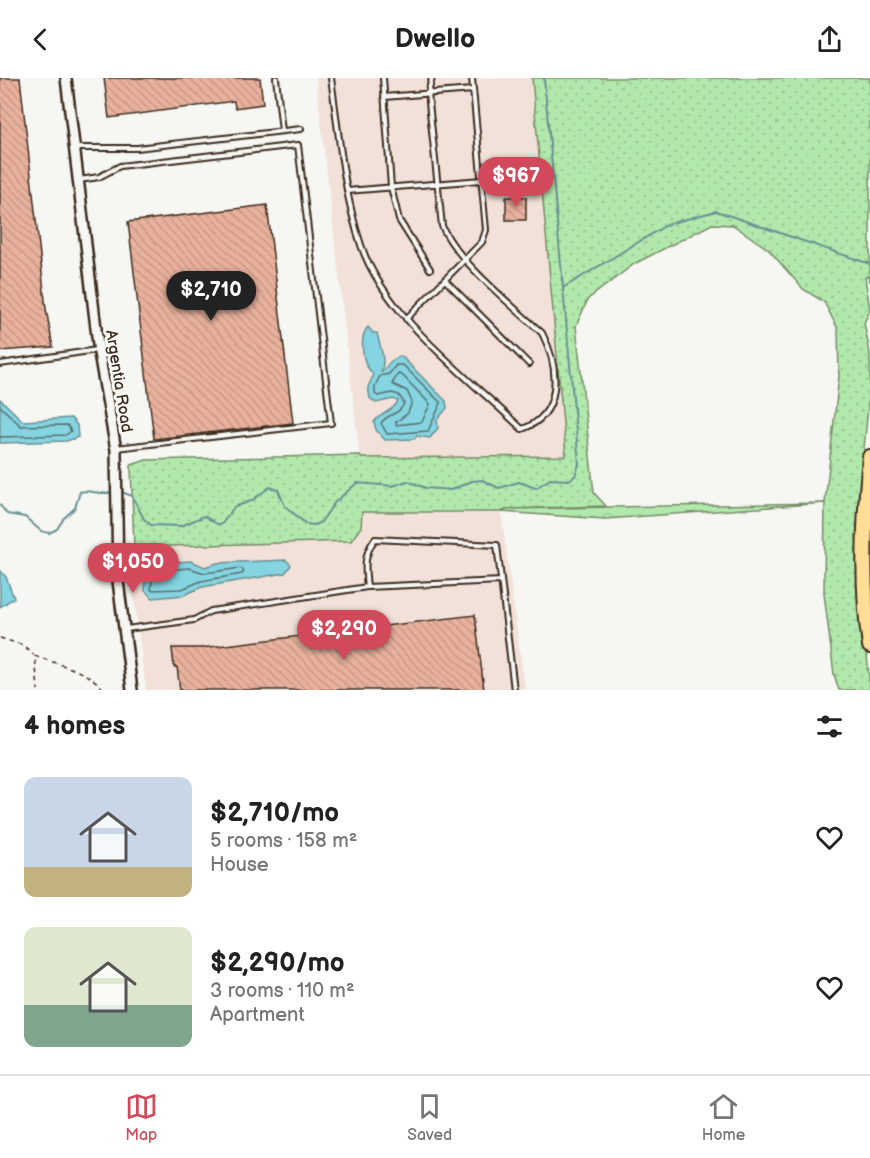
<!DOCTYPE html>
<meta charset="utf-8">
<style>
body{margin:0;font-family:"Balsamiq Sans",sans-serif;background:#f6f6f6;color:#222;height:100vh;display:flex;flex-direction:column;font-size:22px;white-space:nowrap}
*{box-sizing:border-box;margin:0}
p{font-size:20px;color:#767676}
.icon{flex:none;width:33px;height:33px;fill:none;stroke:currentColor;stroke-width:2;stroke-linecap:round;stroke-linejoin:round}
.map{position:relative;height:612px;overflow:hidden}
.drawer{display:flex;flex-direction:column;background:#fff;flex:1}
.drawer>*{flex:none}
.price{position:absolute;translate:-50% -51px;padding:0 14px;border-radius:21px;background:#d1495b;color:#fff;font-size:20px;line-height:39px;filter:drop-shadow(0 2px 3px #0008)}
.price::after{content:'';position:absolute;left:50%;top:36px;width:18px;height:14px;margin-left:-9px;background:inherit;clip-path:polygon(0 0,100% 0,50% 100%)}
.price.selected{background:#222;color:#fff}
ul{padding:0;list-style:none}
li{display:flex;align-items:center;gap:18px;height:150px;padding:0 24px}
li span{display:grid;place-items:center;flex:none;width:168px;height:120px;border-radius:12px;color:#555}
li>.icon{margin-inline-start:auto}
span .icon{width:72px;height:72px;fill:#fffc;stroke-width:1}
li b{font-size:26px}
h2{display:flex;justify-content:space-between;align-items:center;height:72px;padding:0 24px;font-size:26px}
header{display:flex;justify-content:space-between;align-items:center;height:78px;padding:0 24px;background:#fff;font-size:27px;font-weight:800}
.tabs{display:flex;justify-content:space-around;align-items:center;height:84px;border-top:2px solid #e0e0e0;background:#fff;font-size:16px;color:#767676}
.tabs a{display:grid;justify-items:center;gap:3px}
.tabs .selected{color:#d1495b}
.map>svg:first-child{display:block}
.built{fill:#f2e1d8}
.grass{fill:url(#grass-dots);stroke:#768a66;stroke-width:1.5}
.forest{fill:url(#forest-crowns);stroke:#768a66;stroke-width:1.5}
.water{fill:#84d4e1;stroke:#679093;stroke-width:1.5}
.lines{fill:none;stroke-linecap:round;stroke-linejoin:round}
.shore{stroke:#586e6c;stroke-width:1.5}
.stream{stroke:#679093;stroke-width:2}
.building{fill:url(#building-back-hatch);stroke:#3b2a1e;stroke-width:1.5}
.service-casing{stroke:#3b2a1e;stroke-width:8}
.tertiary-casing{stroke:#3b2a1e;stroke-width:14}
.motorway-casing{stroke:#3b2a1e;stroke-width:18}
.path{stroke:#3b2a1e;stroke-width:1.5;stroke-dasharray:4.5 4.5;stroke-linecap:butt}
.service{stroke:#f6f6f2;stroke-width:4}
.tertiary{stroke:#f6f6f2;stroke-width:9}
.motorway{stroke:#fedd96;stroke-width:14}
.labels{text-anchor:middle;stroke-width:6;stroke-linejoin:round;paint-order:stroke}
.street-label{font-size:16px;fill:#3b2a1e;stroke:#f6f6f2}
</style>
<header><svg class="icon" aria-label="back" viewBox="0 0 24 24"><path d="M15 5l-7 7 7 7"/></svg>Dwello<svg class="icon" aria-label="share" viewBox="0 0 24 24"><path d="M12 15V3M7 8l5-5 5 5M5 13v7h14v-7"/></svg></header>
<div class="map">
<svg width="870" height="612" viewBox="0 0 870 612">
<defs>
<pattern id="grass-dots" width="8" height="8" patternUnits="userSpaceOnUse" patternTransform="scale(1.5)"><rect width="8" height="8" fill="#b1e9ad"/><path d="M2 2h.1M6 6h.1" fill="none" stroke="#99c894" stroke-width="1.8" stroke-linecap="round"/></pattern>
<pattern id="forest-crowns" width="20" height="18" patternUnits="userSpaceOnUse" patternTransform="scale(1.5)"><rect width="20" height="18" fill="#b1e9ad"/><path d="M2 6a3 3 0 1 1 6 0M12 15a3 3 0 1 1 6 0" fill="none" stroke="#99c894"/></pattern>
<pattern id="building-back-hatch" width="6" height="6" patternUnits="userSpaceOnUse" patternTransform="scale(1.5)"><rect width="6" height="6" fill="#e8b19d"/><path d="M-1 5l2 2M0 0l6 6M5-1l2 2" fill="none" stroke="#c89887"/></pattern>
</defs>
<rect width="100%" height="100%" fill="#f6f6f2"/>
<filter id="ink" filterUnits="userSpaceOnUse"><feTurbulence type="fractalNoise" baseFrequency=".0167" numOctaves="2"/><feDisplacementMap in="SourceGraphic" scale="12" xChannelSelector="R" yChannelSelector="G"/><feConvolveMatrix kernelMatrix="1 2 1 2 8 2 1 2 1" color-interpolation-filters="sRGB"/></filter>
<g filter="url(#ink)">
<path class="built" d="M316 0H532L566 378 360 380Z
M361 434H501L525 612H146L127 469 351 463Z"/>
<path class="grass" d="M532 0H870V204L869 198 865 199 870 232 864 245 870 275V309L860 411 859 481 870 612H839L834 596 824 515 825 425 839 298 838 251 824 224 803 211 768 171 733 147 712 146 634 186 588 221 576 248 594 415 606 428 508 431 501 434H362L361 449 351 463 134 469 131 387 146 382 360 377 361 380 566 378Z"/>
<path class="forest" d="M825 425 605 441 501 434 508 431Z"/>
<path class="water" d="M368 249 373 255H377C380 270 386 280 381 295L391 283 401 278 446 323 447 330 437 342 438 350 430 360 417 358 414 361 385 362 376 352 374 344C381 335 395 332 398 323L393 321 376 325 370 320 368 309 373 298C372 292 368 292 366 287 362 276 360 257 368 249Z
M0 321 23 343 71 340 77 347 78 359 67 363 0 365Z
M286 482 291 487 285 495 202 509 184 517 153 520 145 513V493L149 486 191 483 205 489 217 485Z
M0 492 6 499 14 520 0 529Z"/>
<g class="lines">
<path class="shore" d="M396 287H403L441 325 428 353 387 356 381 345C388 335 400 337 404 325L399 317 392 315 378 318 375 316V308L380 298 389 296Z
M398 296 402 297 430 326 422 344 396 347V344L408 335 412 324 407 313 392 306Z
M0 328 21 348 67 347 71 353 66 357 0 359
M189 490 205 495 241 490 244 493 242 496 201 503 182 511 151 512 153 493Z"/>
<path class="stream" d="M563 210 668 146 716 133 870 186
M119 413 132 418 144 441 151 447 181 448 204 438 217 446H222L234 429 251 423 270 409 278 412 285 428 306 446 314 447 321 444 335 424 357 405 393 408 407 403 426 410 451 412 472 403 482 402 499 410 519 404 536 410 550 401 569 402 575 398 579 386 544 0
M0 427 7 436 25 439 41 453 49 455 57 451 64 440 75 430 80 414C89 411 102 418 114 414"/>
</g>
<path class="building" d="M0 0H20L46 231 53 269 0 273Z
M104 0H260L263 26 235 30 234 23 109 40Z
M506 119H526V142H506Z
M267 127 293 345 154 361 128 144Z
M475 537 484 612H180L177 589H174L172 570H201Z"/>
<g class="lines">
<defs>
<path id="service" d="M276 0 282 53
M331 0C339 56 343 113 361 167 384 237 469 300 522 351 564 337 559 288 542 255 514 229 456 182 442 148L428 15 432 0
M383 0 391 109 399 142 430 191
M384 19 473 12
M75 70H137L301 51
M79 102 99 99 120 88 298 67 331 345 116 370
M347 113 482 102
M445 202 529 286
M406 241 482 164 486 152 472 0
M0 286 97 272
M501 503 367 509C365 490 363 477 375 461L497 467 514 612
M126 551 194 542 211 533 367 509"/>
<path id="tertiary" d="M66 0 99 275 116 372 118 503 132 612"/>
<path id="motorway" d="M870 379C864 442 861 506 870 568"/>
</defs>
<use href="#service" class="service-casing"/>
<use href="#tertiary" class="tertiary-casing"/>
<use href="#motorway" class="motorway-casing"/>
<path class="path" d="M0 560 23 567 35 578 38 612
M35 578C57 586 90 593 104 612"/>
<use href="#service" class="service"/>
<use href="#tertiary" class="tertiary"/>
<use href="#motorway" class="motorway"/>
</g>
</g>
<g class="labels">
<g class="street-label">
<text transform="translate(120 303) rotate(81)" y="6">Argentia Road</text>
</g>
</g>
</svg>
<b class="price" style="left:516px;top:130px">$967</b>
<b class="price selected" style="left:211px;top:244px">$2,710</b>
<b class="price" style="left:133px;top:516px">$1,050</b>
<b class="price" style="left:344px;top:583px">$2,290</b>
</div>
<section class="drawer">
<h2>4 homes<svg class="icon" aria-label="filters" viewBox="0 0 24 24"><path d="M4 7h16M4 17h16"/><circle cx="9" cy="7" r="2"/><circle cx="15" cy="17" r="2"/></svg></h2>
<ul>
<li><span style="background:linear-gradient(#c9d6e8 75%,#c2b280 0)"><svg class="icon" aria-label="home" viewBox="0 0 24 24"><path d="M3 11l9-7 9 7M6 9v11h12V9"/></svg></span><div><b>$2,710/mo</b><p>5 rooms · 158 m²</p><p>House</p></div><svg class="icon" aria-label="heart" viewBox="0 0 24 24"><path d="M12 20l-8-8c-3-5 5-10 8-4 3-6 11-1 8 4z"/></svg></li>
<li><span style="background:linear-gradient(#dfe7d0 65%,#7fa58c 0)"><svg class="icon" aria-label="home" viewBox="0 0 24 24"><path d="M3 11l9-7 9 7M6 9v11h12V9"/></svg></span><div><b>$2,290/mo</b><p>3 rooms · 110 m²</p><p>Apartment</p></div><svg class="icon" aria-label="heart" viewBox="0 0 24 24"><path d="M12 20l-8-8c-3-5 5-10 8-4 3-6 11-1 8 4z"/></svg></li>
</ul>
</section>
<nav class="tabs">
<a class="selected"><svg class="icon" aria-label="map" viewBox="0 0 24 24"><path d="M3 6l6-2 6 2 6-2v14l-6 2-6-2-6 2zM9 4v14M15 6v14"/></svg>Map</a>
<a><svg class="icon" aria-label="saved" viewBox="0 0 24 24"><path d="M7 4h10v16l-5-4-5 4z"/></svg>Saved</a>
<a><svg class="icon" aria-label="home" viewBox="0 0 24 24"><path d="M3 11l9-7 9 7M6 9v11h12V9"/></svg>Home</a>
</nav>
